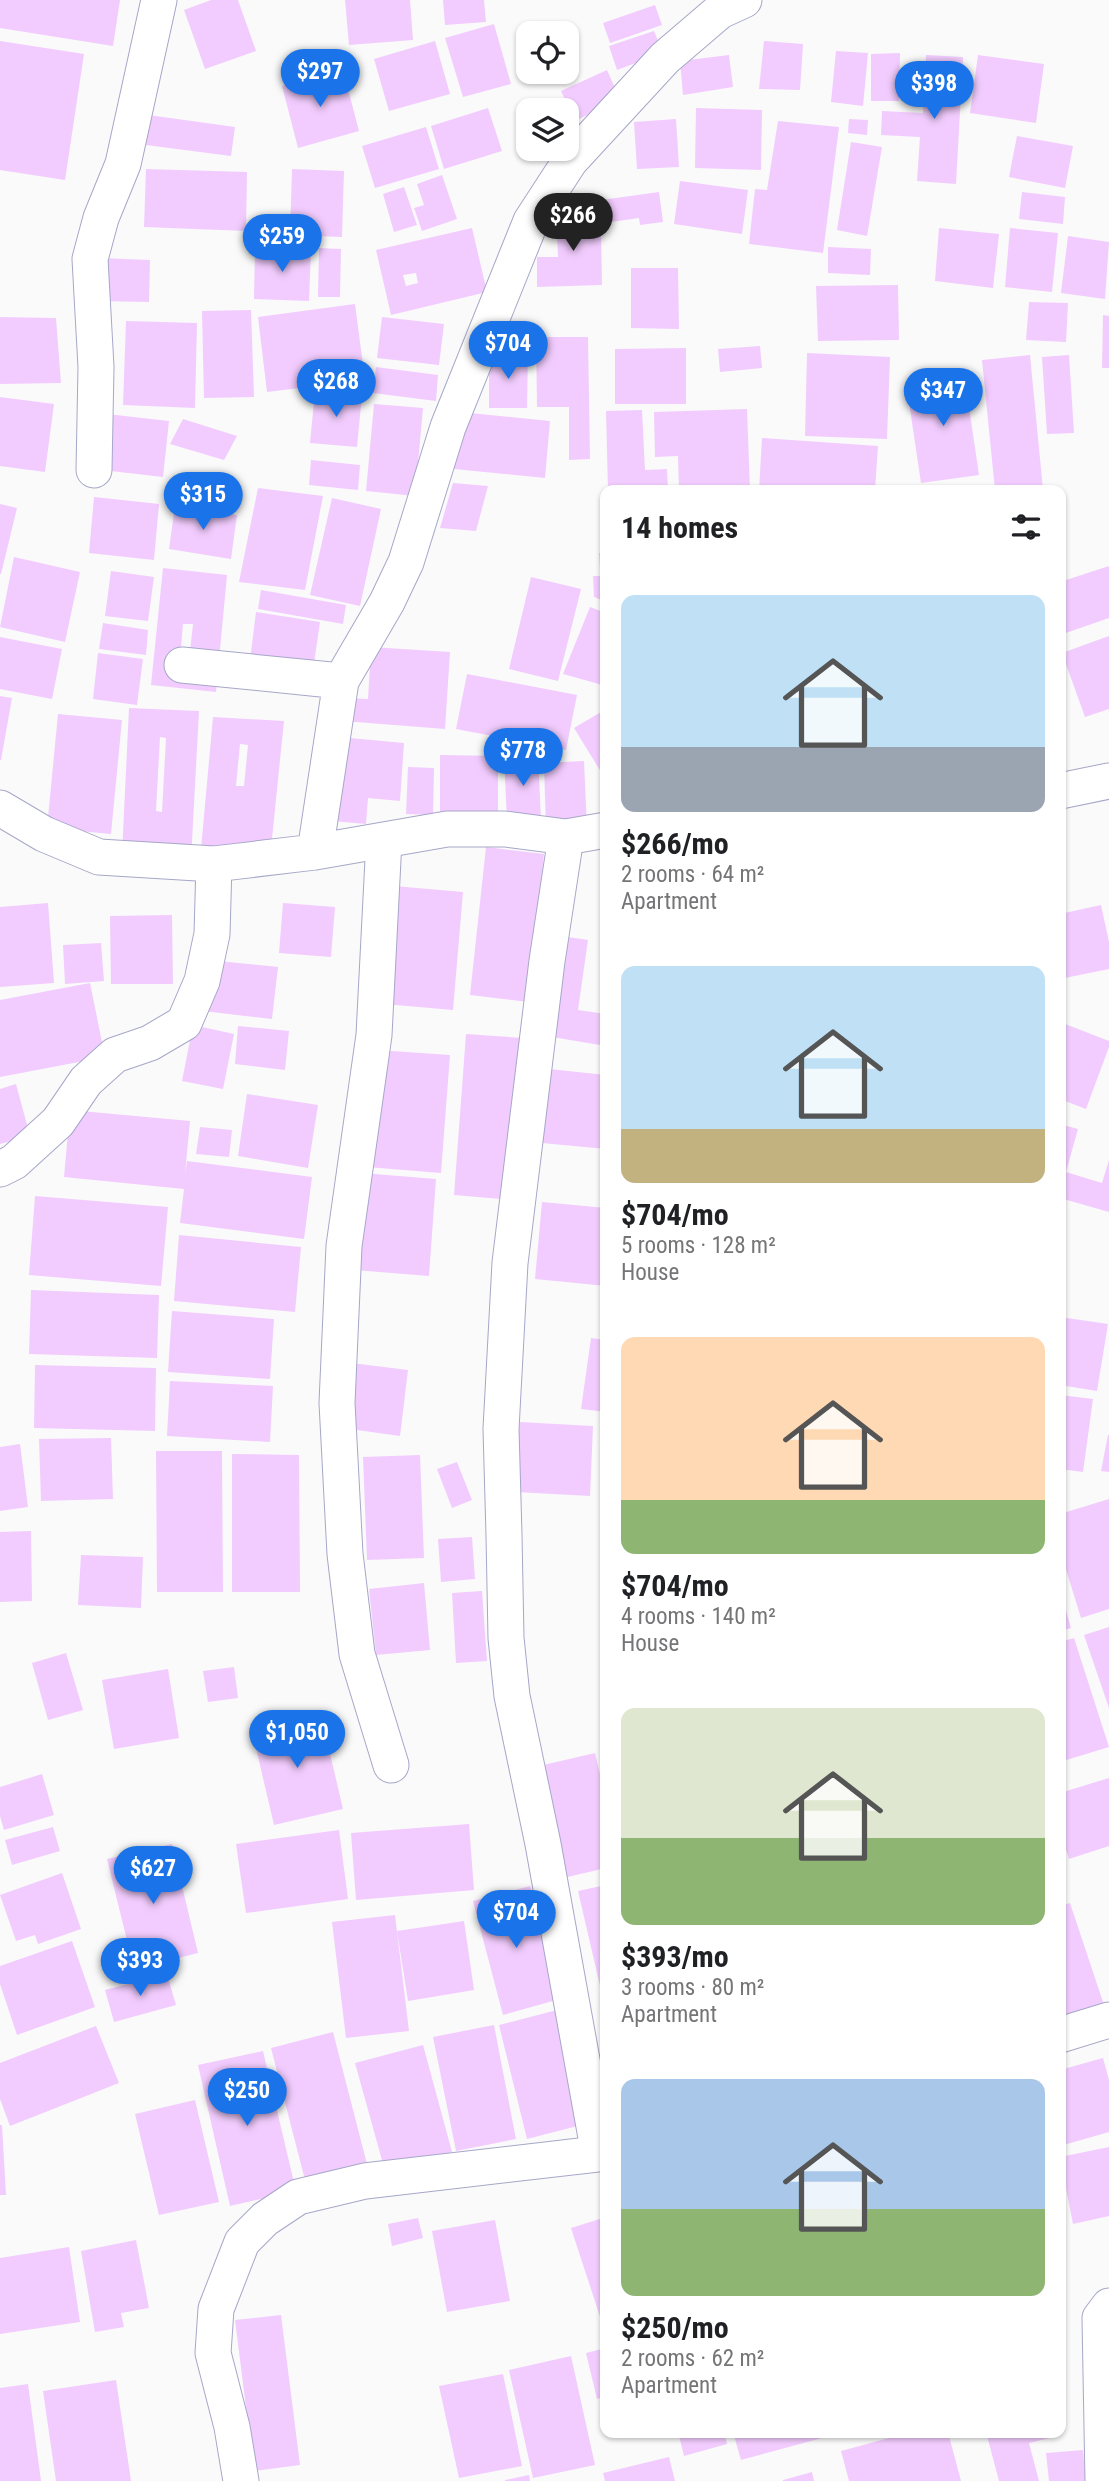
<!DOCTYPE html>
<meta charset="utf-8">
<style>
body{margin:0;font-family:"Roboto Condensed",sans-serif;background:#f2f2f2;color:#202124;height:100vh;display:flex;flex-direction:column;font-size:26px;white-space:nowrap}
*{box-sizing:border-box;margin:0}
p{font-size:23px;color:#757577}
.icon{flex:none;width:38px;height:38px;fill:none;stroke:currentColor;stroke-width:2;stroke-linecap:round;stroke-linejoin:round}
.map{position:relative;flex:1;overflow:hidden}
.drawer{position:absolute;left:600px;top:485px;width:466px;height:1953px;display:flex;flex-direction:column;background:#fff;border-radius:14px;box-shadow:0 2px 5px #0004}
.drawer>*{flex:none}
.controls{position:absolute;left:516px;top:21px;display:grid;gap:14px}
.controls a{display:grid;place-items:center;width:63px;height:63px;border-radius:14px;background:#fff;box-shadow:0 2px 5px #0004;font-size:35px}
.price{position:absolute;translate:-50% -60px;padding:0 16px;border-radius:24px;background:#1a73e8;color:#fff;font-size:23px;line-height:46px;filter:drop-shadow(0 2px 4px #0008)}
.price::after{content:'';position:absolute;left:50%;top:42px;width:21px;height:16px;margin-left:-10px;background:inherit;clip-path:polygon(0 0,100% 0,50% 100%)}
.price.selected{background:#222;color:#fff}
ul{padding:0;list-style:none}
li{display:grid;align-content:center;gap:14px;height:371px;padding:0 21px}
li span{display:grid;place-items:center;height:217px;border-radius:14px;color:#555}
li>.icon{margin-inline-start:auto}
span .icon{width:126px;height:126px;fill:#fffc;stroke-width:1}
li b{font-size:30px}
h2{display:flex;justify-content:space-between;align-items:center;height:84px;padding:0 21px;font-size:30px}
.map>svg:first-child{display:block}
.building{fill:#f2ccfe;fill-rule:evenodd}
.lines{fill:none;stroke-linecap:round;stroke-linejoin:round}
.street-casing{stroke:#a6a7c8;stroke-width:37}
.street{stroke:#fff;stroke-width:35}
</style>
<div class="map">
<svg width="1109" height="2481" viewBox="0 0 1109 2481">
<rect width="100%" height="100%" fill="#fafafa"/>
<path class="building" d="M0 0H120L113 46 0 28Z
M211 0H238L256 51 205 69 184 10Z
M345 0H410L413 40 349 45Z
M443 0H484L486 22 445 25Z
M655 5 662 25 610 43 603 23Z
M494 24 511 84 463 97 445 38Z
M654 31 663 53 617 70 609 46Z
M0 41 84 54 65 180 0 170Z
M435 41 450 94 389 111 374 59Z
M764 41 803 44 800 90 759 89Z
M836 51 868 53 863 106 831 102Z
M900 53 899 101H871V54Z
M729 55 733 87 683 95 680 61Z
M926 55 963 57 956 184 917 181 920 137 881 135 882 111 923 113Z
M978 55 1044 64 1036 123 970 113Z
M343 70 359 131 298 148 282 86Z
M607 70 620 99 575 121 561 91Z
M488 108 502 151 444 169 431 126Z
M696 108 762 110 761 170 695 168Z
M141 114 235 127 231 156 138 144Z
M676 119 679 167 637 169 634 122Z
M849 119 868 120 867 135 848 133Z
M778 121 839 127 823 253 749 244 755 189 767 190Z
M426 127 439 169 375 188 362 146Z
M1017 136 1073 146 1065 188 1009 177Z
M851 142 882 147 867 236 837 230Z
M146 169 247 172 246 231 144 227Z
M292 169 344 171 342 237 290 235Z
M442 175 457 219 422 231 414 208 424 205 417 184Z
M680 181 748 190 742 234 674 224Z
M404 187 417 225 394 232 383 194Z
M659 192 663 222 640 225 639 218 597 224 594 201Z
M1022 192 1065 197 1063 224 1019 219Z
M585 207 586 230H601L602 285 537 287V257H558L556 208Z
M472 228 487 292 391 315 376 250ZM416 273 418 283 406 286 403 275Z
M939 228 999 234 993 288 935 281Z
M1010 228 1058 233 1052 292 1005 287Z
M1068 236 1109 242 1105 299 1061 293Z
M828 247 871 249 870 275 828 273Z
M255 248 311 250 309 301 254 299Z
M319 248 341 249 340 297H318Z
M98 258 150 260 149 302 97 301Z
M631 268H678L679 329 631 328Z
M898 285 899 340 818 341 816 286Z
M1029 302 1068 303 1066 342 1026 340Z
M355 304 365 380 267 392 258 317Z
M251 310 254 397 204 398 202 311Z
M1103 315 1109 316V368H1102Z
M0 317 56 318 61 383 0 384Z
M382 317 444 324 439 365 377 358Z
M126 321 197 323 195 408 123 405Z
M536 337H588L590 459 569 460V407H537Z
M760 346 762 368 720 372 718 349Z
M686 348V404H615V349Z
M807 353 890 357 887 439 805 436Z
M489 354H528L527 408H489Z
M1030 355 1043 490H995L982 360Z
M1069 355 1074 433 1047 434 1042 357Z
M376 367 438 375 436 401 373 393Z
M964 373 979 475 921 483 906 382Z
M315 391 362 395 357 447 310 443Z
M0 397 54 404 45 472 0 466Z
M374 404 423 408 415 496 366 491Z
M747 409 750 490H679L678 456 655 457 654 412Z
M642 410 645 470 667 469 668 490H608L606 411Z
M459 412 550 421 545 478 454 469Z
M107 414 169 421 163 477 102 470Z
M183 419 237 436 224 460 170 444Z
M762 438 878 446 875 490H759Z
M311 460 360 465 358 490 309 485Z
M453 483 488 486 476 531 440 528Z
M258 488 323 496 305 590 239 582Z
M94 497 159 504 154 560 89 553Z
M332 498 381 509 360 606 310 595Z
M0 504 17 508 1 574H0Z
M175 506 237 515 231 559 169 549Z
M599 553H606V569H600Z
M14 557 80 572 65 642 0 627Z
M1109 566V618L1060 635V582Z
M163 568 227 575 216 692 151 685ZM183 624H193L189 660 180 659Z
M111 571 154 577 148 621 105 616Z
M593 576H606V602L594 597Z
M531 577 581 589 558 681 509 669Z
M261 590 346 605 343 624 258 609Z
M590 607 606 613V686L563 674Z
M256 612 320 622 312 677 249 668Z
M103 623 148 630 146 655 99 649Z
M1109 636V709L1085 717 1062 653Z
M0 637 62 649 52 699 0 689Z
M371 647 450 652 445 729 343 721 344 698 368 699Z
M98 653 143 659 137 705 93 699Z
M467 674 577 695 566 750 456 729Z
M0 696 12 698 1 760H0Z
M129 708 199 711 190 879 121 875ZM160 737 166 738 162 812 156 811Z
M606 709V780L574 728Z
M58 714 122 720 111 834 47 828Z
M213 717 284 721 269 868 199 871ZM240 744 248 745 244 786H236Z
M339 737 404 743 400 801 368 798 366 824 332 821Z
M538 754 541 820 507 821 504 756Z
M440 755 498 756V817H440Z
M584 761 587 828 546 830 544 763Z
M408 767 434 768 433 815 406 814Z
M486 847 544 854 528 1002 470 995Z
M394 886 463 892 453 1010 384 1004Z
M48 903 54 983 0 987V907Z
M283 903 335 907 331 957 279 953Z
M1101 905 1109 942V969L1060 979V914Z
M172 915 173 984H111L110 916Z
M561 936 588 940 578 1010 606 1014V1046L546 1036Z
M101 943 104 981 65 984 63 945Z
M208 960 278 967 272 1019 203 1011Z
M90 983 105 1057 0 1077V1000Z
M1060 1022 1109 1041V1047L1086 1109 1060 1099Z
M193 1025 234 1034 223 1089 182 1081Z
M238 1026 289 1031 285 1070 235 1064Z
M466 1034 523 1038 512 1200 454 1195Z
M377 1050 450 1055 441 1173 367 1167Z
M549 1069 606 1075V1149L542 1143Z
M16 1084 30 1136 0 1144V1089Z
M247 1094 318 1105 308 1168 238 1156Z
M70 1110 190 1121 185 1174 187 1161 312 1177 304 1239 180 1223 184 1189 64 1177Z
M1060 1124 1078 1129 1066 1172 1102 1183 1109 1160V1212L1060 1198Z
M200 1127 232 1130 229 1157 196 1154Z
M362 1173 436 1179 429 1276 354 1270Z
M35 1196 168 1207 161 1286 29 1275Z
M542 1202 606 1208V1286L535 1279Z
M179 1235 301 1247 295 1312 174 1301Z
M31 1290 159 1295 157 1358 29 1354Z
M172 1311 274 1319 270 1379 168 1372Z
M1060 1317 1108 1324 1097 1391 1060 1385Z
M591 1338 606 1340V1412L581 1409Z
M352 1363 408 1370 400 1436 343 1428Z
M35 1365 156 1368 155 1431 34 1428Z
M170 1381 273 1386 270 1442 167 1436Z
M1060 1395 1093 1399 1083 1472 1060 1469Z
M519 1422 593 1426 590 1496 516 1492Z
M1108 1435H1109V1472L1101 1471Z
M111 1438 113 1499 41 1501 39 1439Z
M20 1444 28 1507 0 1511V1447Z
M156 1451H222L223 1592H157Z
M232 1454 299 1455 300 1592H232Z
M420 1455 424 1558 367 1560 363 1457Z
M457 1462 472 1500 452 1508 437 1469Z
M1109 1499V1609L1081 1618 1060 1550V1514Z
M31 1531 32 1601 0 1602V1532Z
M472 1537 475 1579 441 1582 438 1539Z
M81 1555 143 1557 141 1608 78 1605Z
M424 1583 430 1650 376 1655 369 1589Z
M482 1591 487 1661 456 1663 452 1593Z
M1061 1593 1071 1628 1060 1631V1594Z
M1109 1627V1708L1084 1635Z
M1074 1638 1109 1747 1060 1762V1642Z
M66 1653 83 1710 48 1720 32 1663Z
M234 1667 238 1698 208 1702 203 1671Z
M168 1669 179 1738 114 1749 102 1680Z
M321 1715 343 1809 274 1825 252 1731Z
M595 1753 606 1799V1868L559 1879 535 1767Z
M606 1753V1777H604L600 1755Z
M42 1774 54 1815 4 1830 0 1816V1787Z
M1109 1778V1846L1069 1859 1060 1831V1793Z
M469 1824 474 1890 356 1900 351 1833Z
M53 1827 60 1851 12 1865 5 1840Z
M339 1830 348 1899 246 1913 236 1844Z
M172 1844 198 1953 134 1969 107 1859Z
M62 1873 81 1929 38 1944 35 1935 16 1941 0 1895Z
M606 1885V2003H604L578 1891Z
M530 1886 560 1999 503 2015 473 1901Z
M1070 1903 1107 2014 1060 2030V1906Z
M395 1915 409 2031 346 2038 332 1922Z
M464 1921 474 1990 408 2001 397 1931Z
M72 1941 95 2007 17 2035 0 1984V1966Z
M167 1974 176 2005 114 2022 105 1990Z
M561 2009 589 2123 527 2139 499 2025Z
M606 2024V2041H605L600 2025Z
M494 2025 516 2139 456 2151 433 2037Z
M96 2026 119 2083 10 2126 0 2099V2063Z
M333 2032 368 2168 306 2184 271 2048Z
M423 2045 452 2152 385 2171 355 2063Z
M263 2051 296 2191 230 2206 198 2065Z
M1103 2058 1109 2080V2132L1060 2146V2070Z
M195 2100 219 2202 159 2215 135 2114Z
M0 2125H2L6 2195H0Z
M1109 2147V2216L1073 2224 1060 2157Z
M606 2217V2332H605L571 2228Z
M418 2218 423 2238 392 2246 388 2224Z
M495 2220 510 2301 447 2312 432 2231Z
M136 2240 149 2308 121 2313 124 2327 95 2332 81 2251Z
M69 2247 80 2322 0 2334V2258Z
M281 2315 300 2465 254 2471 235 2320Z
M606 2348V2397L597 2399 586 2353Z
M571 2356 595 2465 533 2478 509 2370Z
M503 2374 522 2466 459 2478 439 2386Z
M116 2380 131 2481H56L43 2391Z
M28 2384 41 2481H0V2388Z
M678 2432H724L727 2444 684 2456Z
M733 2432H820L822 2438 741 2460Z
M911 2432H948L961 2481H849L841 2451Z
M986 2432H1053L1054 2437 1029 2443 1039 2481H999Z
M1083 2450 1086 2481H1049L1046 2453Z
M669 2457 675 2481H605L603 2473Z
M812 2472 814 2481H783V2480Z
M529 2475 530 2481H505V2480Z"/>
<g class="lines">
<defs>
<path id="street" d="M94 470 96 367 90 259 101 218 123 164 159 0
M182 665 341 681
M1060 791 1109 781
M0 808 44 834 99 857 214 864 315 852 447 829H505L566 837 606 830
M566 837 547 961 510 1263 501 1429 504 1535 506 1638 512 1696 543 1844 599 2154
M384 840 374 1035 344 1246 337 1403 345 1554 357 1654 391 1765
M315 852 341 681 387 602 406 562 448 427 531 221 570 161 665 58 720 11 744 0
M0 1169 14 1162 58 1122 86 1081 115 1055 150 1043 184 1023 202 981 212 934 214 864
M1060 2035 1109 2020
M241 2481 232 2427 213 2353 216 2309 242 2242 265 2219 298 2197 365 2181 606 2153
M1103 2481 1100 2318 1109 2306"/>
</defs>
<use href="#street" class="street-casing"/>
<use href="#street" class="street"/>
</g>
</svg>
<div class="controls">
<a><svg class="icon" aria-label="locate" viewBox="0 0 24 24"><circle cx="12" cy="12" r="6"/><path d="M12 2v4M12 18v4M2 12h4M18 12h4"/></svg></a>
<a><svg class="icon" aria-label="layers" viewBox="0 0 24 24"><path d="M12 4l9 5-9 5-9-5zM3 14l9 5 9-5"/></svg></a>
</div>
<b class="price" style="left:320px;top:109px">$297</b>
<b class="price" style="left:934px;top:121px">$398</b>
<b class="price selected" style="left:573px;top:253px">$266</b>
<b class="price" style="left:282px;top:274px">$259</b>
<b class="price" style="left:508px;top:381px">$704</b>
<b class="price" style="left:336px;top:419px">$268</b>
<b class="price" style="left:943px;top:428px">$347</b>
<b class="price" style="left:203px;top:532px">$315</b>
<b class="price" style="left:523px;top:788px">$778</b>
<b class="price" style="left:297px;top:1770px">$1,050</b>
<b class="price" style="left:153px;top:1906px">$627</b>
<b class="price" style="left:516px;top:1950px">$704</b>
<b class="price" style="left:140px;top:1998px">$393</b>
<b class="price" style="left:247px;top:2128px">$250</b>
<section class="drawer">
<h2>14 homes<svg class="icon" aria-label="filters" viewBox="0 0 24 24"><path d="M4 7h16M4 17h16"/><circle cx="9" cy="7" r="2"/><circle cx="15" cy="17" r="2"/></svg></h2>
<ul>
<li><span style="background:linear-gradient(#bfe0f5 70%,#9aa5b1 0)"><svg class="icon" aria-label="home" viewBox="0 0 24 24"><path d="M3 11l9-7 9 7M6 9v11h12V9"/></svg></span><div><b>$266/mo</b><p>2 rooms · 64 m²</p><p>Apartment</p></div></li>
<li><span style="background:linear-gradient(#bfe0f5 75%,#c2b280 0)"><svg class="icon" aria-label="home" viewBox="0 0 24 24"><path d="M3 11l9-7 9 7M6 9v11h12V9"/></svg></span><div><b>$704/mo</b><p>5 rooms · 128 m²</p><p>House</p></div></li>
<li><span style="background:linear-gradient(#ffd9b3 75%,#8fb573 0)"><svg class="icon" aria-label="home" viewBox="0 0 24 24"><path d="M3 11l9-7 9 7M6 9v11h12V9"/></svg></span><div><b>$704/mo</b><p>4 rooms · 140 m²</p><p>House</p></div></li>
<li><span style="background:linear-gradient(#dfe7d0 60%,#8fb573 0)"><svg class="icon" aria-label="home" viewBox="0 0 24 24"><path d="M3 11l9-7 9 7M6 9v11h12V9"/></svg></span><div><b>$393/mo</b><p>3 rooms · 80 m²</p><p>Apartment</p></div></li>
<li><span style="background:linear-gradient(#a9c7e8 60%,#8fb573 0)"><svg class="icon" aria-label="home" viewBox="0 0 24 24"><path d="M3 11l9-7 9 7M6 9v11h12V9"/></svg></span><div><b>$250/mo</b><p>2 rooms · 62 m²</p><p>Apartment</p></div></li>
</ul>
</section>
</div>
